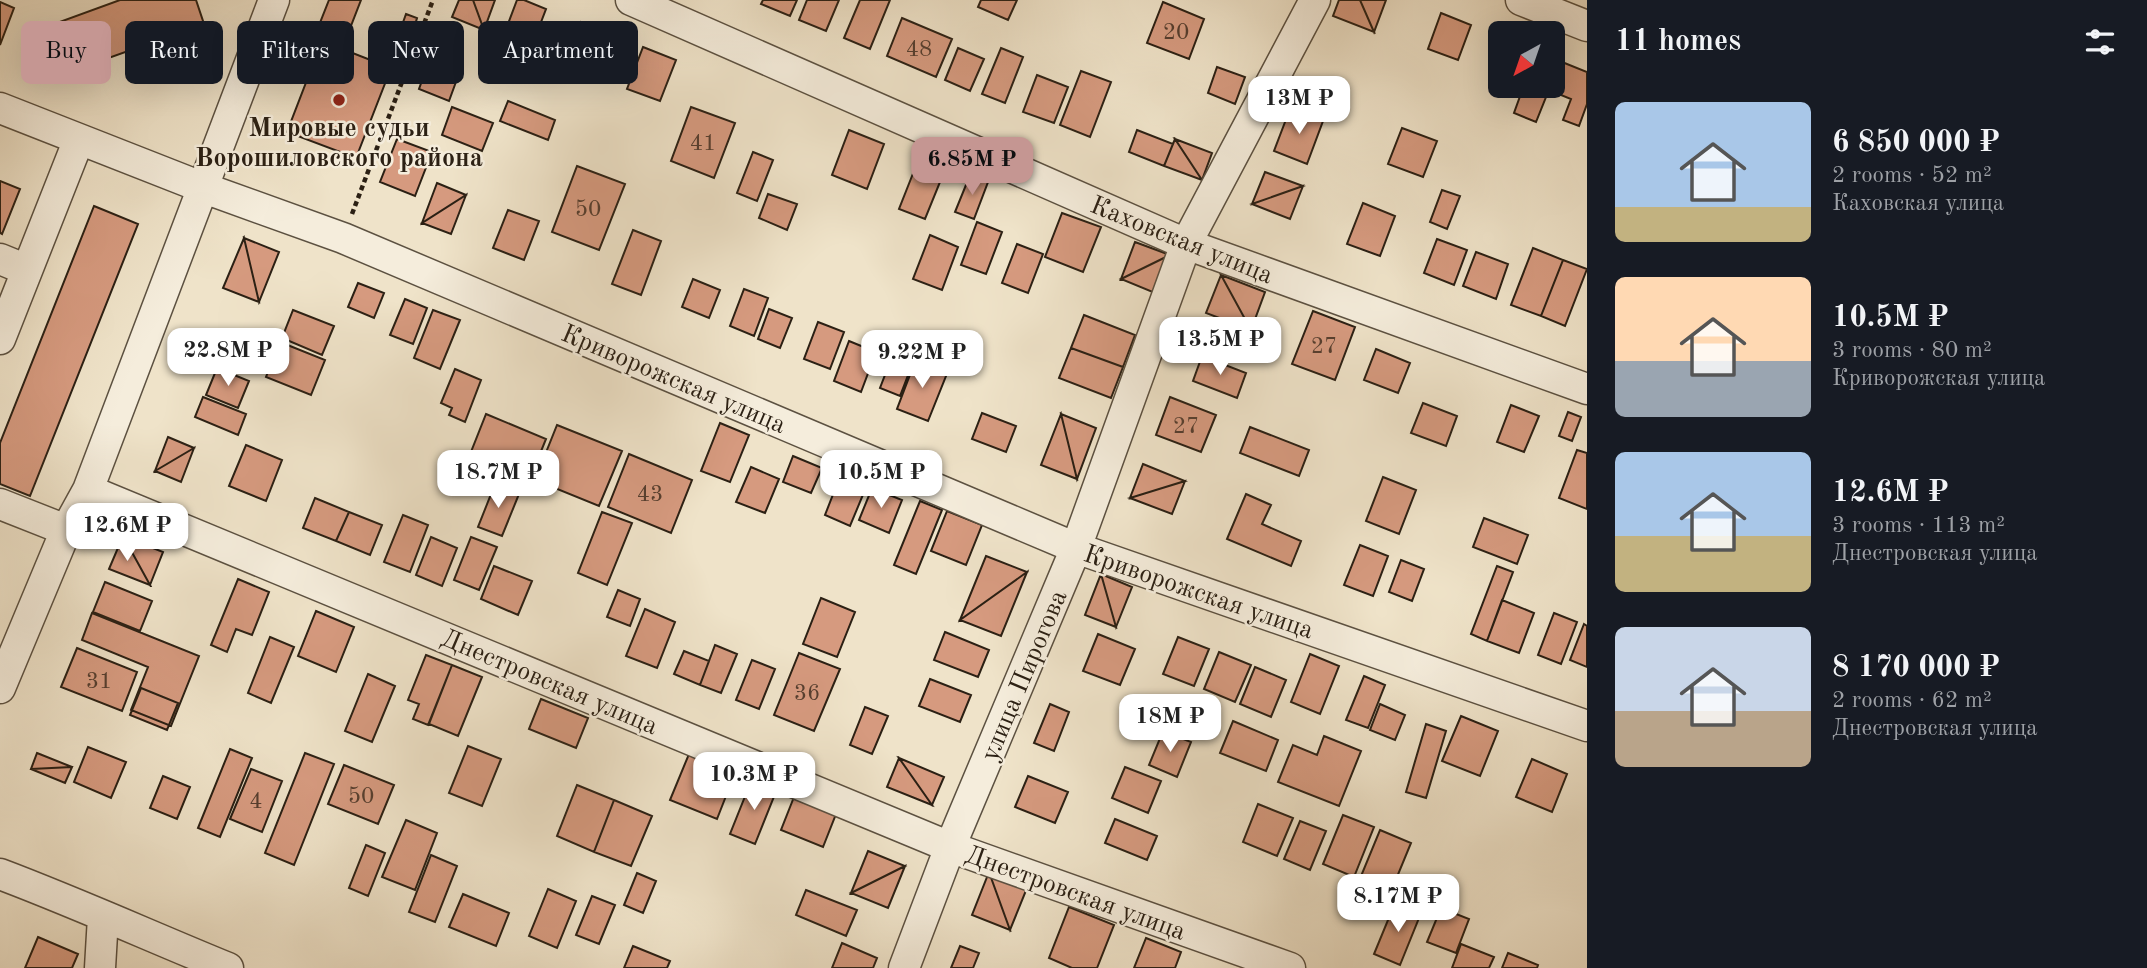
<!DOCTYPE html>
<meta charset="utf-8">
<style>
body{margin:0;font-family:"Old Standard TT",serif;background:#20242c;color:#f1f3f6;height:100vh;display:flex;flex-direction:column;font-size:26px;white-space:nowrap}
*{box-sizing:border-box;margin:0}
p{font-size:23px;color:#9ea1a6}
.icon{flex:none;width:38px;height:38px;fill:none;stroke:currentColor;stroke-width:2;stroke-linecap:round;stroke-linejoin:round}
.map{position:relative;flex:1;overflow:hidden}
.panel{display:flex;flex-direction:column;background:#171b24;width:560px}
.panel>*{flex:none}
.hud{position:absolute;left:21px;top:21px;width:665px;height:63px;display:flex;gap:14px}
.needle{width:46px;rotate:220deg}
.buttons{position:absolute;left:1488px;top:21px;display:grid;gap:14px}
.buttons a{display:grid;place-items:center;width:77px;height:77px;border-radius:10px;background:#171b24;box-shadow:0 7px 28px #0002;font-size:35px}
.price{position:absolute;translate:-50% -60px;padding:0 16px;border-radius:14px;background:#fff;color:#222;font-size:23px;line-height:46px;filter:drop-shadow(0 2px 4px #0008)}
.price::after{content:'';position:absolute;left:50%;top:42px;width:21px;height:16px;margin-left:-10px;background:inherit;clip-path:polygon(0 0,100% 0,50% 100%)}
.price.active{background:#c59692;color:#111}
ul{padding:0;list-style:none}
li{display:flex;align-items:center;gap:21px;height:175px;padding:0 28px}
li span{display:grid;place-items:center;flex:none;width:196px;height:140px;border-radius:10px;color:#555}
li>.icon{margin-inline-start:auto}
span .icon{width:84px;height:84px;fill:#fffc;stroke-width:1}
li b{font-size:30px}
h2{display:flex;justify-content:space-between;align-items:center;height:84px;padding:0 28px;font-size:30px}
.pill{padding:0 24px;border-radius:10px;background:#171b24;box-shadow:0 7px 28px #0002;font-size:24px;line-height:63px}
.pill.active{background:#c59692;color:#111}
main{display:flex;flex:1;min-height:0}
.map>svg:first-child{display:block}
.building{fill:#d69a7f;stroke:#2b2014;stroke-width:2}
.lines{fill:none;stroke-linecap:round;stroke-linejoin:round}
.minor-casing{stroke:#5c5141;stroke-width:33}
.path{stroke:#2b2014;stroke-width:4.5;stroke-dasharray:5 3.5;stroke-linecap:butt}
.minor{stroke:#f5eddc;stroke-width:30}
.poi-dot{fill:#8f2418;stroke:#f5eddc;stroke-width:2.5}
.labels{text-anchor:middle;stroke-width:5;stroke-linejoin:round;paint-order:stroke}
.number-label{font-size:23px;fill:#563e2f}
.poi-label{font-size:26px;font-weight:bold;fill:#2b2014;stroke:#f5eddc}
.street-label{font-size:26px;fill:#2b2014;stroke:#f5eddc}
</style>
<main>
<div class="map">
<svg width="1587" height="968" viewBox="0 0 1587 968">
<rect width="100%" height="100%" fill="#efe3c9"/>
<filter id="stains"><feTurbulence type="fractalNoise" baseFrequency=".00286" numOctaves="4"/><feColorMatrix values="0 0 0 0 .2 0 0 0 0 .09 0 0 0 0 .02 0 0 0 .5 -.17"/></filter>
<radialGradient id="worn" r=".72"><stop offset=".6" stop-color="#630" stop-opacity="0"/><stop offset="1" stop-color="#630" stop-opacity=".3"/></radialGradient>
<path class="building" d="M120 0H196L204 24 61 75 43 28Z
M329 0H361L342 49 314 38Z
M459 0H473L484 30 452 17Z
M473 0H495L484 30Z
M517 0H524L546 9 525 64 497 53Z
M763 0H797L790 16 761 4Z
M807 0H839L826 31 799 20Z
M860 0H890L870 49 844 38Z
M981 0H1017L1008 20 978 7Z
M1339 0H1360L1374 32 1333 16Z
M1360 0H1386L1374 32Z
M0 2 14 8 0 45Z
M1163 2 1204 19 1189 59 1147 43Z
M1441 13 1471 25 1458 60 1428 49Z
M406 14 417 18 413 32 401 28Z
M902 18 952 39 936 77 887 56Z
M581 22 608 33 593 71 566 61Z
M322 41 391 68 356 158 287 132Z
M643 47 676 60 660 101 627 89Z
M958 48 984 59 970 91 945 80Z
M1001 48 1023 57 1005 103 982 94Z
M431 56 461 68 449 101 419 89Z
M1562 62 1587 72V104L1579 126 1563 120 1571 99 1551 91Z
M1217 67 1245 77 1235 104 1208 93Z
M1081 71 1111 82 1090 137 1060 125Z
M1037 75 1068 87 1054 123 1023 112Z
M1523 88 1546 97 1536 122 1514 113Z
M508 101 555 120 548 140 500 121Z
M452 107 493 123 482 151 442 135Z
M691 107 735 123 714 178 671 161Z
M1290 109 1323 121 1307 164 1274 151Z
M1402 128 1437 141 1423 177 1388 164Z
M849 130 884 144 867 189 832 175Z
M1137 130 1173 144 1164 166 1129 152Z
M397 139 432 152 415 196 380 182Z
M1175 139 1202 180 1164 166Z
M1175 139 1212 153 1202 180Z
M753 152 773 160 757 201 737 193Z
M577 166 625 184 599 250 552 232Z
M914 171 940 182 925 219 899 209Z
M1265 172 1303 186 1252 204Z
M970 175 988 182 974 219 955 212Z
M0 181 20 189 2 234 0 233Z
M437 183 466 195 422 223Z
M1303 186 1290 219 1252 204Z
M1442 190 1460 196 1447 229 1430 222Z
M768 194 797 204 787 230 759 218Z
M466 195 451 234 422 223Z
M1363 203 1395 216 1380 256 1347 244Z
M94 206 138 224 30 496 0 484V443Z
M508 210 539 221 524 260 493 248Z
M1062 213 1101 227 1083 272 1045 257Z
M977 222 1002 232 986 274 961 265Z
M633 230 661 241 641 295 612 284Z
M930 235 958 247 942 290 913 279Z
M244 238 279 252 259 302Z
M244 238 259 302 223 288Z
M1437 239 1467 250 1454 285 1424 273Z
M1135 242 1170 255 1121 279Z
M1017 244 1043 254 1028 293 1002 283Z
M1533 248 1563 260 1541 316 1511 305Z
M1476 252 1508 264 1496 299 1463 286Z
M1170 255 1155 293 1121 279Z
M1563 260 1587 269 1565 326 1541 316Z
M1221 275 1265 292 1251 330Z
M1221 275 1251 330 1206 313Z
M693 279 720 290 709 318 682 307Z
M358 283 384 293 374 318 348 307Z
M744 289 768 298 754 336 730 326Z
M405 299 427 308 413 344 390 335Z
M769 309 792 318 780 348 758 339Z
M293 310 334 326 322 355 282 338Z
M433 310 460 320 440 369 414 358Z
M1313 311 1355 327 1335 380 1292 364Z
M1084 315 1135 335 1123 367 1071 348Z
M818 322 844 332 830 369 804 359Z
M849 341 876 352 861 392 834 381Z
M280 342 325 360 311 395 266 377Z
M1071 348 1123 367 1111 398 1059 378Z
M1376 349 1410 363 1398 393 1364 380Z
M1202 356 1246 373 1237 398 1193 381Z
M916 359 948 371 928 421 897 409Z
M890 362 910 370 900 396 880 388Z
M217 368 249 381 238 408 206 395Z
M455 369 481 380 465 422 449 415 452 408 441 403Z
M203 397 246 414 238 435 195 417Z
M1170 397 1216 415 1201 452 1156 435Z
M1423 403 1457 416 1446 446 1411 433Z
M1511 405 1539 416 1524 452 1497 442Z
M1568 412 1581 417 1572 441 1559 436Z
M982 413 1016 426 1006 452 972 439Z
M486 414 546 439 529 481 469 457Z
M1061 414 1077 479 1041 465Z
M1061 414 1096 428 1077 479Z
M720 423 749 435 730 482 701 471Z
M557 425 622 451 599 506 535 480Z
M1250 427 1309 450 1299 476 1240 453Z
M168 437 194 448 155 471Z
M246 445 282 460 266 501 229 486Z
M194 448 181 482 155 471Z
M1577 450 1587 453V509L1559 498Z
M629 454 692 480 671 533 608 507Z
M793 456 822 468 811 493 783 482Z
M1143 464 1185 481 1130 498Z
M751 467 779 479 765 513 736 502Z
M841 474 867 485 850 526 825 515Z
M1383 477 1416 490 1399 534 1366 521Z
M1185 481 1172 514 1130 498Z
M495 484 519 494 502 536 478 527Z
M872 488 902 500 889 533 859 520Z
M1246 494 1271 505 1262 524 1301 541 1291 566 1227 539Z
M315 498 349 512 336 541 303 528Z
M920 501 942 510 916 574 894 565Z
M947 511 982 525 966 565 931 551Z
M349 512 382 525 370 555 336 541Z
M602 512 632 523 607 585 578 573Z
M403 515 428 525 410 572 384 562Z
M1484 518 1528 535 1517 564 1473 547Z
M123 536 163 552 150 585Z
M123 536 150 585 109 569Z
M431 537 457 548 442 586 416 575Z
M471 537 497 547 479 590 454 580Z
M1360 545 1388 556 1373 596 1344 585Z
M986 556 1027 572 960 620Z
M1401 560 1424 569 1412 601 1389 592Z
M494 566 532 581 518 615 481 599Z
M1497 566 1513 572 1487 641 1471 634Z
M1027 572 1001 636 960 620Z
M1101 574 1132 587 1116 627Z
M1101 574 1116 627 1085 615Z
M238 579 269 592 252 635 236 629 227 652 211 645Z
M105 582 152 601 140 631 93 612Z
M618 590 640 599 630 626 607 617Z
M821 598 855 612 837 657 803 644Z
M1502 600 1534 613 1519 653 1487 641Z
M645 609 675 622 657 668 626 656Z
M316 611 354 627 336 672 298 656Z
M92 613 199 656 171 726 131 710 148 667 82 640Z
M1554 613 1577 622 1561 664 1538 655Z
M1584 624 1587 626V667L1570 660Z
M945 632 989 650 978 677 934 660Z
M1098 634 1135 649 1120 685 1083 671Z
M270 637 294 647 271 703 248 693Z
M1178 637 1209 649 1194 686 1163 674Z
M715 645 737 654 721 693 700 685Z
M77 648 137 672 122 711 61 687Z
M684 651 709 661 700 685 674 674Z
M1219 652 1251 665 1235 702 1204 689Z
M799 653 840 669 814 731 774 715Z
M1310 654 1339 666 1320 714 1291 702Z
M426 655 452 665 428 725 413 719 419 704 408 700Z
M752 660 775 669 759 709 736 700Z
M452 665 482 677 458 736 429 724Z
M1255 667 1286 680 1271 717 1240 704Z
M368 674 395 686 372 742 345 731Z
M1364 676 1385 685 1368 728 1346 720Z
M930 679 971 695 960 722 919 706Z
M141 688 178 703 167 730 130 715Z
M541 699 588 718 576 748 529 729Z
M1050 704 1069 712 1054 751 1034 743Z
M1380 704 1405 715 1395 740 1370 730Z
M865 707 888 716 872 754 850 745Z
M1461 716 1498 731 1480 776 1442 761Z
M1233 721 1278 740 1266 771 1220 753Z
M1426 724 1446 731 1426 798 1406 792Z
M1163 731 1191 742 1177 777 1149 765Z
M1324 736 1361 751 1339 806 1278 782 1293 745 1317 755Z
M468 746 501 759 482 806 449 793Z
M88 747 126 762 111 798 74 782Z
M230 749 252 758 220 837 198 828Z
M37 753 72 767 31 769Z
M305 753 334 764 294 865 265 853Z
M689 754 735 773 717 819 670 800Z
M899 758 932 805 887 787Z
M899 758 944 777 932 805Z
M1532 759 1567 774 1552 812 1516 797Z
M344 765 394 785 378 824 328 804Z
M72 767 65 783 31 769Z
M1125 767 1161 781 1148 813 1112 798Z
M251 769 282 781 262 832 230 819Z
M163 776 190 787 177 819 150 808Z
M1028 776 1068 792 1055 823 1015 807Z
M752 779 777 789 755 844 730 834Z
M577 785 614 800 594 852 557 836Z
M794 797 836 814 823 847 781 830Z
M614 800 652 816 631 866 594 852Z
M1258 804 1293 818 1277 856 1243 842Z
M1343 815 1374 827 1354 877 1323 864Z
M1115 819 1157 836 1147 860 1105 843Z
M406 820 437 833 415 890 382 877Z
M1300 821 1326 831 1310 870 1284 859Z
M1380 830 1411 843 1390 894 1359 881Z
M366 845 385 853 368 896 349 888Z
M868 851 905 866 851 893Z
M431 855 457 866 435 922 409 912Z
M905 866 888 908 851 893Z
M989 872 1027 888 1010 930Z
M989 872 1010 930 972 915Z
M637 873 656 881 643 913 624 905Z
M548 889 576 901 557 948 529 936Z
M806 890 857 910 846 936 796 915Z
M463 894 509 913 496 946 449 927Z
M592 896 615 905 599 944 576 935Z
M1395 903 1421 913 1400 965 1374 954Z
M1069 907 1114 925 1097 968H1072L1049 958Z
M1441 908 1469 919 1456 953 1427 942Z
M38 937 78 954 72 968H25Z
M1146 938 1181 952 1175 968H1134Z
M842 943 877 958 873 968H832Z
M1461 944 1494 957 1489 968H1452Z
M633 946 670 961 667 968H624Z
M960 946 979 953 973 968H951Z
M1508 953 1538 965 1537 968H1502Z"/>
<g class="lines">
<defs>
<path id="minor" d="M631 0 1186 244 1587 389
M1521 0 1587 26
M0 108 204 188 343 238 1076 548 1587 726
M0 259 27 270
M0 339 79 139
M88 490 950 847 1290 968
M0 504 66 530
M0 688 66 530 88 490 274 0
M0 874C77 903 152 937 228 968
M100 968 103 917
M904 968 950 847 1076 548 1186 244 1315 0"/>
</defs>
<use href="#minor" class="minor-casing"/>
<path class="path" d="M352 214 433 0"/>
<use href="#minor" class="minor"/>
</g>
<circle class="poi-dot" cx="339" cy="100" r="7"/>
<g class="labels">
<g class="number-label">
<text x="1176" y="39">20</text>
<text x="919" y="56">48</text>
<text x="703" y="150">41</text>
<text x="588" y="216">50</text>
<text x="1324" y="353">27</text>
<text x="1186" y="433">27</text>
<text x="650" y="501">43</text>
<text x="99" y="688">31</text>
<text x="807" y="700">36</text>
<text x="361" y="803">50</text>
<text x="256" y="808">4</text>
</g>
<g class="poi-label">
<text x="339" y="136">Мировые судьи<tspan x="339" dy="30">Ворошиловского района</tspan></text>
</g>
<g class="street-label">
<text transform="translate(1182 239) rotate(22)" y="9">Каховская улица</text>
<text transform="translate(674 378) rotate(23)" y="9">Криворожская улица</text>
<text transform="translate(1199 591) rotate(19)" y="9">Криворожская улица</text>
<text transform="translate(1023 675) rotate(-67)" y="9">улица Пирогова</text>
<text transform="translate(550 681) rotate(23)" y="9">Днестровская улица</text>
<text transform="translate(1076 892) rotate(20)" y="9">Днестровская улица</text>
</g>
</g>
<rect width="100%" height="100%" filter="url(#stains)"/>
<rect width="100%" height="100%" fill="url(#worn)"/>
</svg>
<div class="buttons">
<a><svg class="needle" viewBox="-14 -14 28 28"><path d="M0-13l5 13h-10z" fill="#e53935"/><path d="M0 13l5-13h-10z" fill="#9ea1a6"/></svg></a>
</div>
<b class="price" style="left:1299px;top:136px">13M ₽</b>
<b class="price active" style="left:972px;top:197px">6.85M ₽</b>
<b class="price" style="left:1220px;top:377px">13.5M ₽</b>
<b class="price" style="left:228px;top:388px">22.8M ₽</b>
<b class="price" style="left:922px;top:390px">9.22M ₽</b>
<b class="price" style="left:498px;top:510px">18.7M ₽</b>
<b class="price" style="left:881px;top:510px">10.5M ₽</b>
<b class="price" style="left:127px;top:563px">12.6M ₽</b>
<b class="price" style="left:1170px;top:754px">18M ₽</b>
<b class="price" style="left:754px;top:812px">10.3M ₽</b>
<b class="price" style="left:1398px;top:934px">8.17M ₽</b>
<div class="hud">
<a class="pill active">Buy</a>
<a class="pill">Rent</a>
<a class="pill">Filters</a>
<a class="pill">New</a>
<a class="pill">Apartment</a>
</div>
</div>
<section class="panel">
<h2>11 homes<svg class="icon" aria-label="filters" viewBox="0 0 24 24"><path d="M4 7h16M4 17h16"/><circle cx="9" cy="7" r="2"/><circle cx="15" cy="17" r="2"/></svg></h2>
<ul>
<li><span style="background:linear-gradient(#a9c7e8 75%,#c2b280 0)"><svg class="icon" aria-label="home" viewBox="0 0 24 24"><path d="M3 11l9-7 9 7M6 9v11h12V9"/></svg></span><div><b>6 850 000 ₽</b><p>2 rooms · 52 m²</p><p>Каховская улица</p></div></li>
<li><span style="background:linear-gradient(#ffd9b3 60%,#9aa5b1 0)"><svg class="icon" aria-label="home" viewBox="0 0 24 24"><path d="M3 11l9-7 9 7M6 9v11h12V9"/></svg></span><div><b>10.5M ₽</b><p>3 rooms · 80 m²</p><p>Криворожская улица</p></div></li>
<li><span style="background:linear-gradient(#a9c7e8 60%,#c2b280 0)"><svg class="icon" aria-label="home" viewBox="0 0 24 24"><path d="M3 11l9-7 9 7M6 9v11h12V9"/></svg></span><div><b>12.6M ₽</b><p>3 rooms · 113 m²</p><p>Днестровская улица</p></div></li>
<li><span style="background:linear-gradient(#c9d6e8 60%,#b9a48a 0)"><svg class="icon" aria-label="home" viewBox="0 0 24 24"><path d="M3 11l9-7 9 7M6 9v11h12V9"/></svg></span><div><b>8 170 000 ₽</b><p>2 rooms · 62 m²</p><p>Днестровская улица</p></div></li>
</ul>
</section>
</main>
